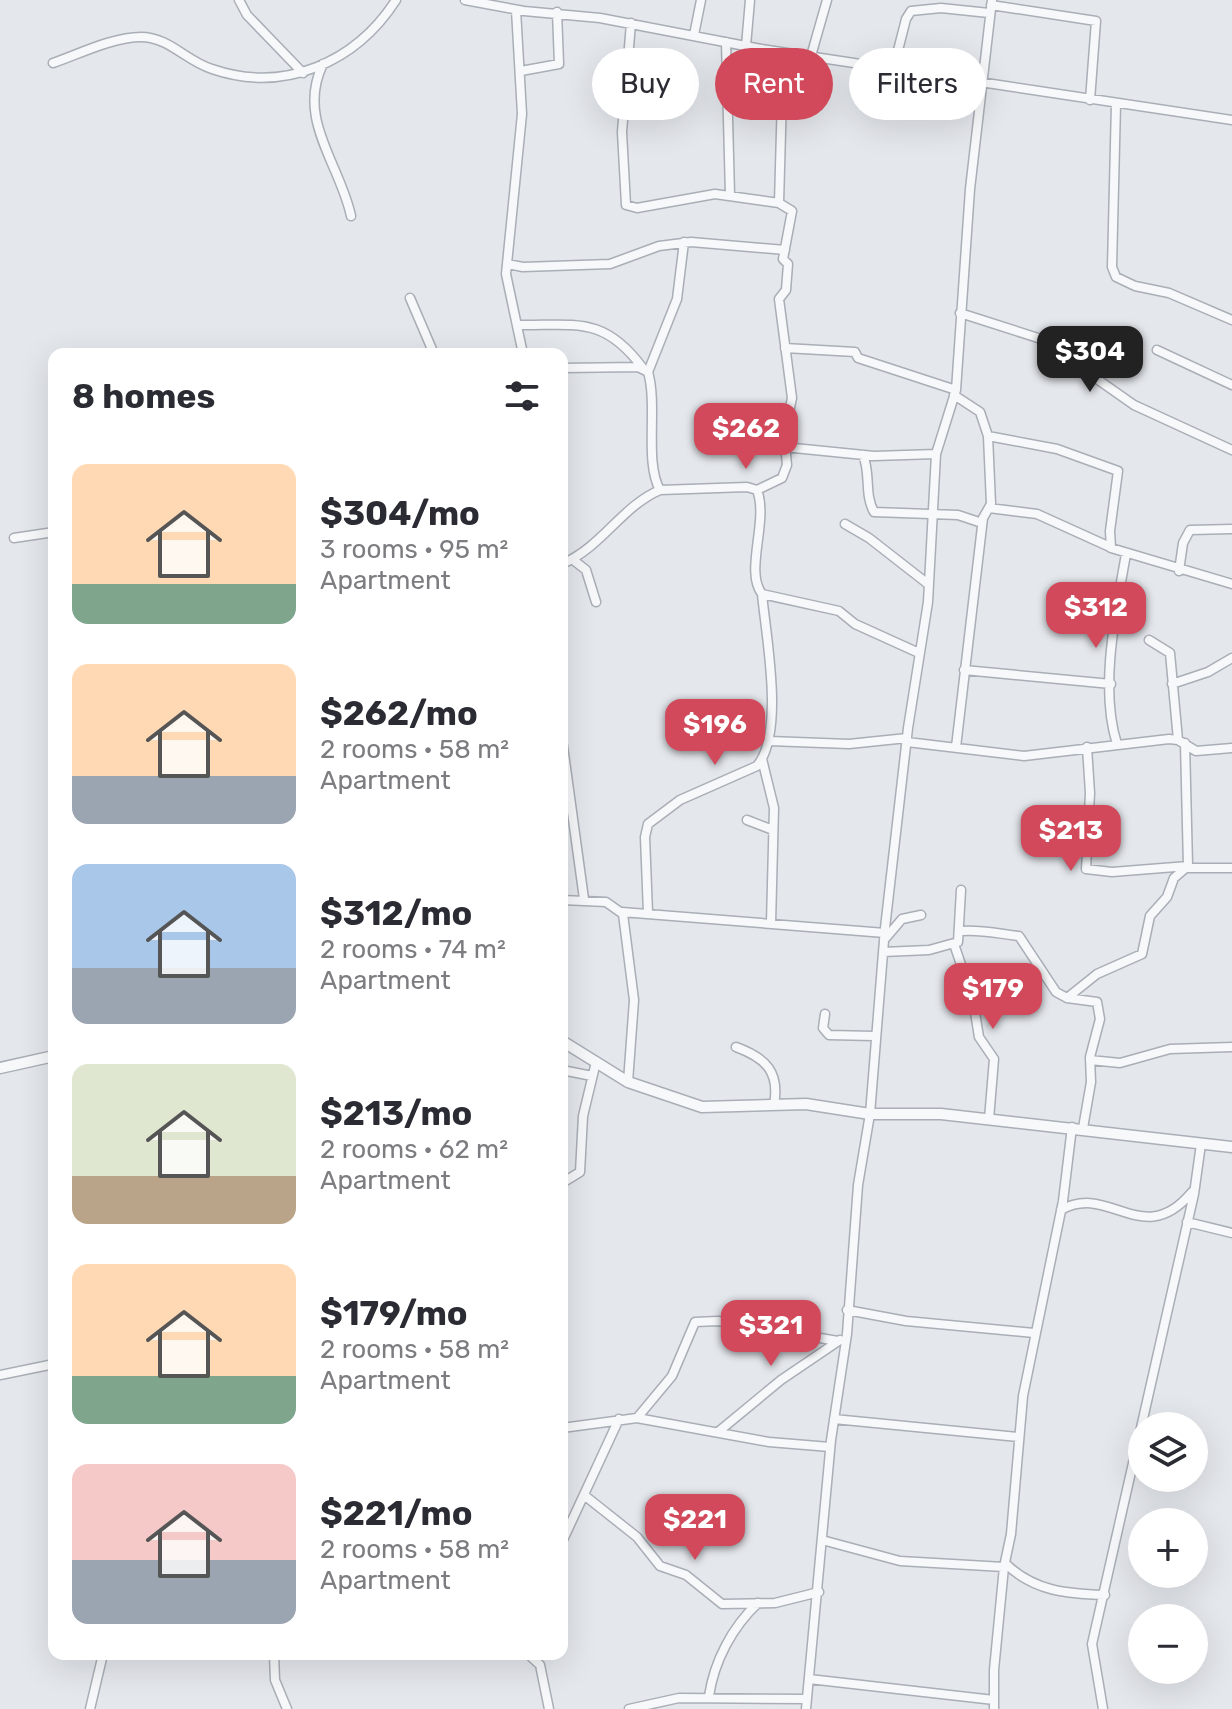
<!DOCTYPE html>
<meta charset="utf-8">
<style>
body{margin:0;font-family:Rubik,sans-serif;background:#f7f7f7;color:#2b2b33;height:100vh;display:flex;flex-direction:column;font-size:30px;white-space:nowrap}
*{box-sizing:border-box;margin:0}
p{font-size:26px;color:#7c7c81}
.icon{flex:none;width:44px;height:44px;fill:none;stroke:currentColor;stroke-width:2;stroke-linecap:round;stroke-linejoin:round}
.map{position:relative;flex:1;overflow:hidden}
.drawer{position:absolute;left:48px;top:348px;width:520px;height:1312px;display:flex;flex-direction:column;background:#fff;border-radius:16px;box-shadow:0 8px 32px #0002}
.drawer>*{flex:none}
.top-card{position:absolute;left:592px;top:48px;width:520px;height:72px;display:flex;gap:16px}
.tools{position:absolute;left:1128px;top:1412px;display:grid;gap:16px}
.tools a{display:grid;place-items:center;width:80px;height:80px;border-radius:50%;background:#fff;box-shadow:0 8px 32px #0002;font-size:40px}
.price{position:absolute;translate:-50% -68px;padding:0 18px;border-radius:16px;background:#d1495b;color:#fff;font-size:26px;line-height:52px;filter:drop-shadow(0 2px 4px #0008)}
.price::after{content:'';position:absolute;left:50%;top:48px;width:24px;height:18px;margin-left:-12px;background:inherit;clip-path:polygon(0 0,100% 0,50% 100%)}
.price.selected{background:#222;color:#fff}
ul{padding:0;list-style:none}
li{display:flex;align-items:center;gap:24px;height:200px;padding:0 24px}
li span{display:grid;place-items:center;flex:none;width:224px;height:160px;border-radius:16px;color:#555}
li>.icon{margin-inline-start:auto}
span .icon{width:96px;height:96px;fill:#fffc;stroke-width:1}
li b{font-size:34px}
h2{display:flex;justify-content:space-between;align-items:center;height:96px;padding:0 24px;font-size:34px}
.chip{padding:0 28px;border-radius:36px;background:#fff;box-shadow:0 8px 32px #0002;font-size:28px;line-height:72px}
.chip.selected{background:#d1495b;color:#fff}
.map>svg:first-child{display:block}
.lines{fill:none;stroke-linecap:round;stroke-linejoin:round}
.minor-casing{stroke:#a9aeb7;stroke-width:11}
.tertiary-casing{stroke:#a9aeb7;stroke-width:13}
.minor{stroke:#f7f8fa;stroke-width:8}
.tertiary{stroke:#f7f8fa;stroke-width:10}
</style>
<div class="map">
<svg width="1232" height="1709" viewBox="0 0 1232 1709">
<rect width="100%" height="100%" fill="#e4e7ec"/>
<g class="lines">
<defs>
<path id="minor" d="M239 0 247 15 303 73
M465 0 524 11 600 18 761 49 1232 120
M991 5 1096 21 1090 100
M516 10 522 114 506 274 523 354
M631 23 622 132 626 205 637 208 715 194 779 203 792 211 783 259 788 264 786 290 779 299 792 398 784 435 787 465 782 478 757 490
M694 35 701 0
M726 42 730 195
M746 46 750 0
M762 49 774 66 782 96 779 203
M811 56 827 0
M53 63C79 54 113 37 141 37 169 37 186 61 212 69 285 94 356 62 396 0
M323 64C296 119 340 164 351 216
M894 66 906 19 911 11 941 8 989 13
M521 71 559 64 557 12
M1116 104 1112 267 1116 277 1135 286 1169 293 1232 320
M507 264 523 267 610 264 659 246 691 242 785 250
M410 298 434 354
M960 313 1060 345 1077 365 1134 405 1232 450
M517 325C575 326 603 315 642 367
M785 348 855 352 858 358 956 390
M1157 350 1232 385
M562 368 638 367 648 372C658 406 644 462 660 490L747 487 757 490C769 521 744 571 762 594L839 611 855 624 919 653
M648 372 677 299 684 242
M954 395 980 412 988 436 991 504 983 518 956 747
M988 436 1057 449 1118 471 1110 531 1111 548 1232 584
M784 447 874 456 936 454
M863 455C871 474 864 494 874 512L958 515 982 523
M989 508 1037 514 1110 547
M845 524 869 538 928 584
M14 538 54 532
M572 559 586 570 596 602
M562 564C602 547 622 506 660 490
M1179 571 1183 543 1190 530 1232 529
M1149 640 1170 653 1178 740
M964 670 1111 684
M1172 684 1208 672 1232 658
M562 739 584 899
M769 741 849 744 907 738
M907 742 1024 756 1169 739 1178 740 1196 751 1232 748
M1117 744C1099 688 1116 611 1126 554
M1087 747 1090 793 1086 869 1112 872 1188 866
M762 759 774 808 771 923
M747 820 773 830
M1186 868H1232
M562 900 606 902 623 914 634 1000 628 1082
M622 912 885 933
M648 913 645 837 648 824 680 800 757 766C785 732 766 637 762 594
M961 931C982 929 998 934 1019 936L1056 992 1067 998 1097 1002 1100 1019 1090 1057 1091 1082 1083 1128
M884 940 902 919 921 915
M954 944 973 1000 979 1037 994 1059 989 1119
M883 952 929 950 958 942 961 890
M1067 998 1097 974 1142 954 1150 916 1167 897 1174 878 1188 866 1185 743
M825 1014 823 1028 829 1035 874 1036
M736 1047C766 1058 780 1072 774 1105
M1090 1060 1120 1063 1170 1049 1232 1047
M562 1070 592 1076
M562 1183 580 1172 583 1116 596 1062
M1061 1210C1109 1182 1143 1251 1192 1192
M1187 1222 1232 1233
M847 1310 906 1321 1034 1333
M0 1375 54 1364
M637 1418 672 1376 695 1322 718 1321 838 1341
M834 1419 1019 1437
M562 1428 637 1418 769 1442 830 1447
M718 1432 781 1380 840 1340
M584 1495 637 1537 660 1566 686 1575 722 1604 775 1603 819 1592
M822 1540 900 1561 1004 1567
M562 1542 619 1419
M1005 1563C1033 1591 1067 1594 1105 1595
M274 1654 275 1680 287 1709
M528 1654 540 1665 549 1709
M809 1679 994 1700
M709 1696C714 1662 732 1627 758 1603
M90 1709 103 1654
M629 1709 679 1698 807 1699
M806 1709 831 1440 847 1334 858 1185 870 1114 885 928 908 728 928 602 936 454 956 390 970 189 992 0
M994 1709V1670L1004 1567 1011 1534 1023 1396 1063 1201 1072 1127
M1103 1709 1092 1644 1194 1194 1201 1144"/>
<path id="tertiary" d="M562 1041 628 1082 702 1107 806 1104 870 1114H941L1232 1147
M0 1068 54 1056"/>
</defs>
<use href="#minor" class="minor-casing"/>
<use href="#tertiary" class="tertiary-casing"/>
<use href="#minor" class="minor"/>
<use href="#tertiary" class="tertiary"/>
</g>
</svg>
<div class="tools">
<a><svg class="icon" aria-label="layers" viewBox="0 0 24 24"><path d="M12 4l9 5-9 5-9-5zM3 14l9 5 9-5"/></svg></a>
<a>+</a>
<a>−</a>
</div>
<b class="price selected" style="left:1090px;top:394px">$304</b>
<b class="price" style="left:746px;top:471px">$262</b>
<b class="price" style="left:1096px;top:650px">$312</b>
<b class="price" style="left:715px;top:767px">$196</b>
<b class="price" style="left:1071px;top:873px">$213</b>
<b class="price" style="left:993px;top:1031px">$179</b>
<b class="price" style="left:771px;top:1368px">$321</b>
<b class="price" style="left:695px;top:1562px">$221</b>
<div class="top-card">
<a class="chip">Buy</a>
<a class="chip selected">Rent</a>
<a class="chip">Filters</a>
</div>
<section class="drawer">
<h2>8 homes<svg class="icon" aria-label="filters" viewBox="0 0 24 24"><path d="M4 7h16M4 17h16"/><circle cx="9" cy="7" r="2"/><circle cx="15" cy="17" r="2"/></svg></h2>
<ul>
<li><span style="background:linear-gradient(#ffd9b3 75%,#7fa58c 0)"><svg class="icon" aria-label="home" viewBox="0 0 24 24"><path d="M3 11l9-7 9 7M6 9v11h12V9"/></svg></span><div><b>$304/mo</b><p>3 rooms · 95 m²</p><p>Apartment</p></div></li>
<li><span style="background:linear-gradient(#ffd9b3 70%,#9aa5b1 0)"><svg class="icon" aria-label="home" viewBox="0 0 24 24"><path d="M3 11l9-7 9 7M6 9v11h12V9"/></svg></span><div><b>$262/mo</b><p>2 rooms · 58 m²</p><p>Apartment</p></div></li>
<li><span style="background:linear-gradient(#a9c7e8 65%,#9aa5b1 0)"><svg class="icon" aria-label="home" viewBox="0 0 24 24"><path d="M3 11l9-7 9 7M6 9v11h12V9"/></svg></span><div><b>$312/mo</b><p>2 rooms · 74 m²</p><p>Apartment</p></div></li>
<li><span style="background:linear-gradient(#dfe7d0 70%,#b9a48a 0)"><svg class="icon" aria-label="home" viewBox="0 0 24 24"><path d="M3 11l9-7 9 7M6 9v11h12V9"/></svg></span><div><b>$213/mo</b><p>2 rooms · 62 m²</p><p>Apartment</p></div></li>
<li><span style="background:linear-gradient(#ffd9b3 70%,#7fa58c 0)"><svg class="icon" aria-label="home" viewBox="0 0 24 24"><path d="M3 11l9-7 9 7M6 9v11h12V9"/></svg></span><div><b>$179/mo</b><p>2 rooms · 58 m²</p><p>Apartment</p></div></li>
<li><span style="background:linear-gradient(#f6c9c9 60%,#9aa5b1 0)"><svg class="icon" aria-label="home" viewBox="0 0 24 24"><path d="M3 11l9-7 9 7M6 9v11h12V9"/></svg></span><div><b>$221/mo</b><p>2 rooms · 58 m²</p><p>Apartment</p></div></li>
</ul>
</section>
</div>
